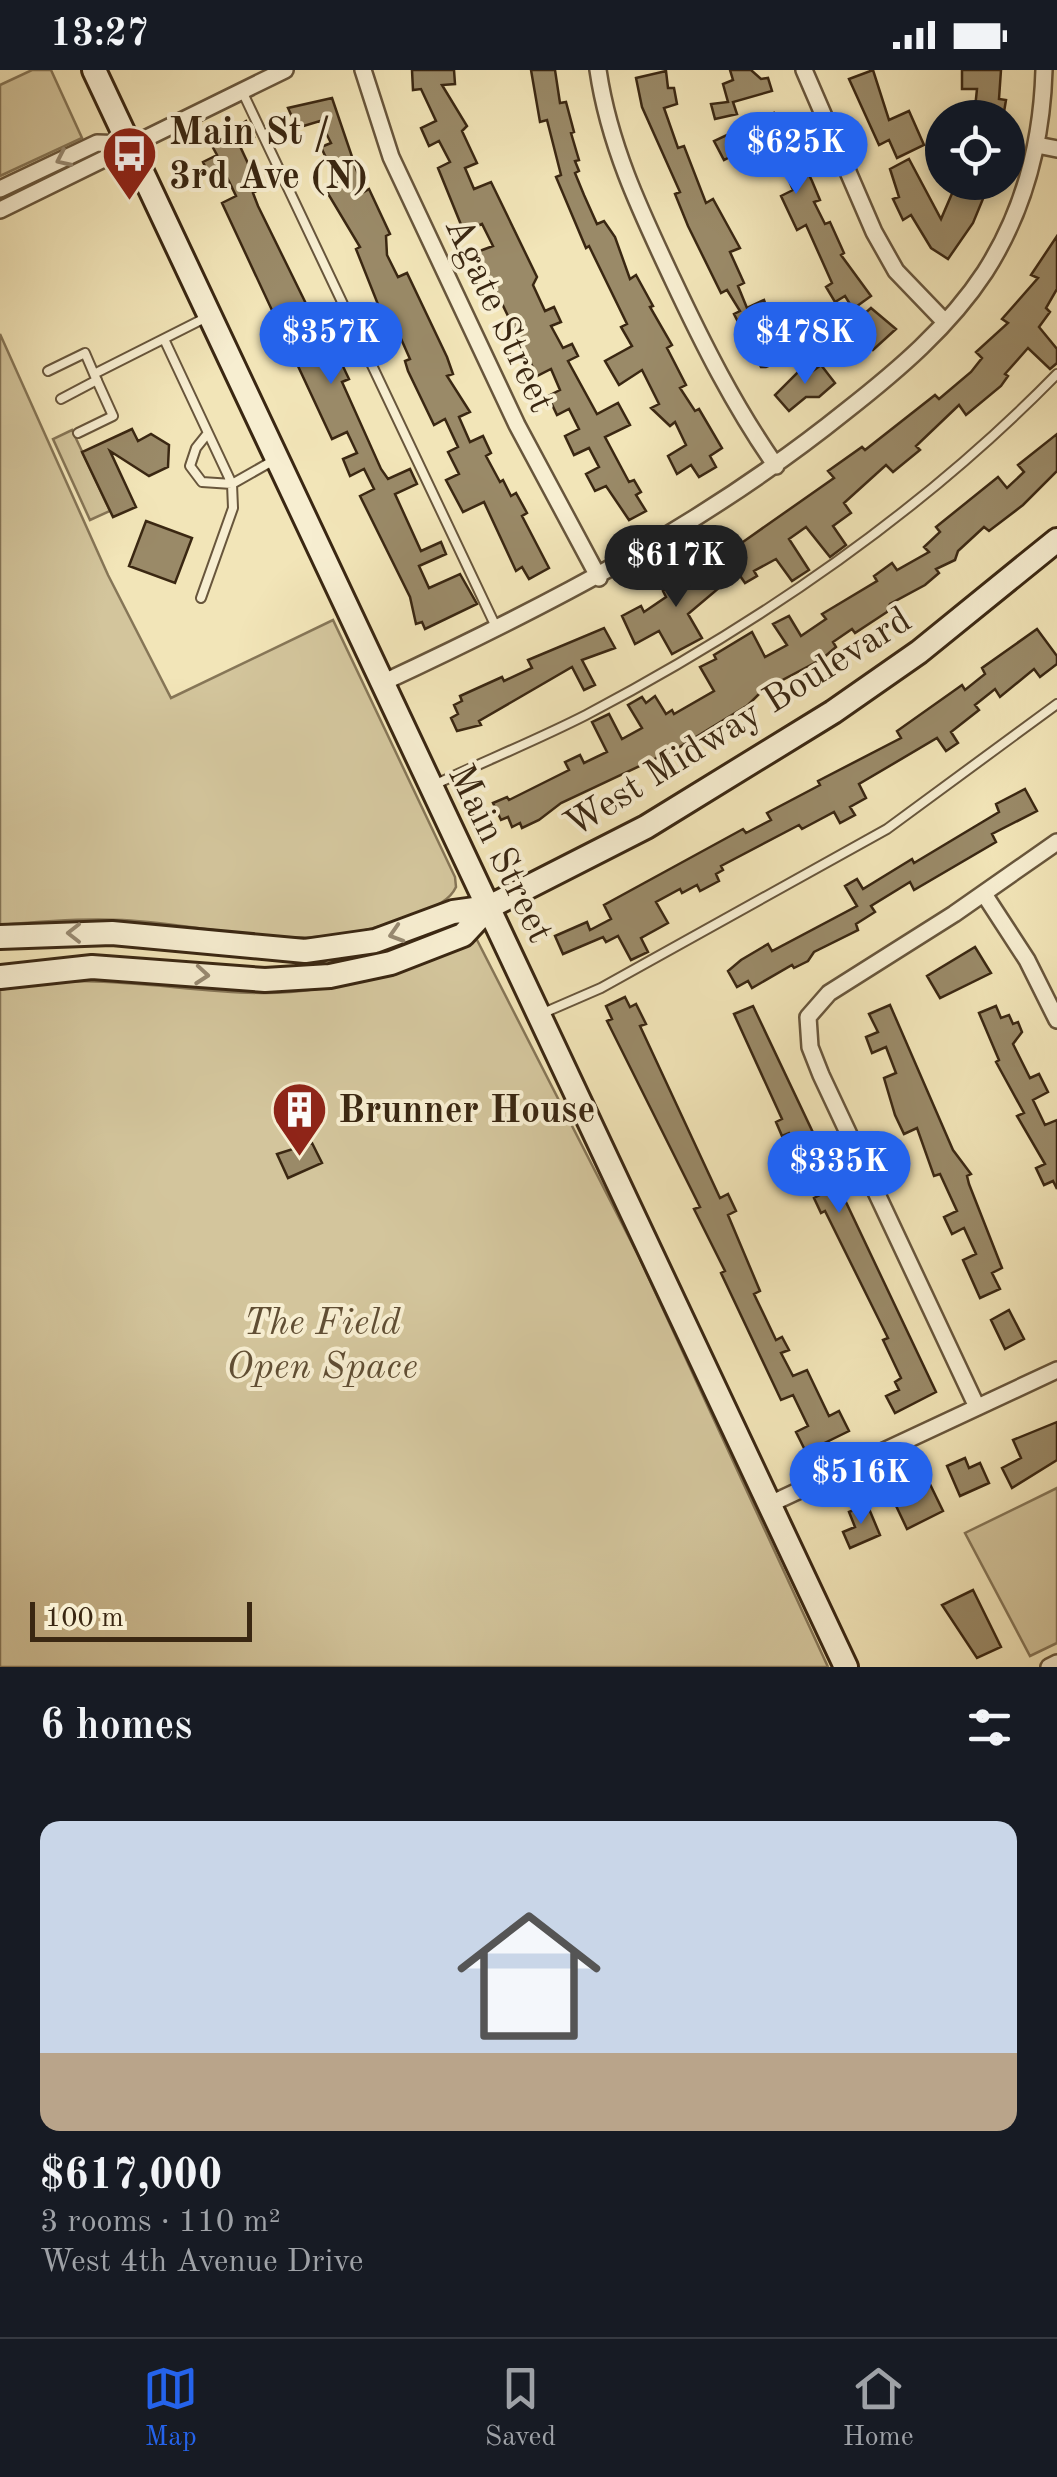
<!DOCTYPE html>
<meta charset="utf-8">
<style>
body{margin:0;font-family:"Old Standard TT",serif;background:#242831;color:#f1f3f6;height:100vh;display:flex;flex-direction:column;font-size:38px;white-space:nowrap}
*{box-sizing:border-box;margin:0}
p{font-size:32px;color:#9ea1a6}
.icon{flex:none;width:55px;height:55px;fill:none;stroke:currentColor;stroke-width:2;stroke-linecap:round;stroke-linejoin:round}
.map{position:relative;height:1597px;overflow:hidden}
.details{display:flex;flex-direction:column;background:#171b24;flex:1}
.details>*{flex:none}
.fabs{position:absolute;left:925px;top:30px;display:grid;gap:20px}
.fabs a{display:grid;place-items:center;width:100px;height:100px;border-radius:50%;background:#171b24;box-shadow:0 5px 15px #0003;font-size:50px}
.scale{position:absolute;left:30px;bottom:25px;width:222px;box-sizing:border-box;padding-left:10px;border:5px solid #3a2712;border-top:0;font-size:28px;line-height:35px;white-space:nowrap;color:#3a2712;-webkit-text-stroke:8px #f7eed1;paint-order:stroke}
.price{position:absolute;translate:-50% -85px;padding:0 22px;border-radius:35px;background:#2563eb;color:#fff;font-size:32px;line-height:65px;filter:drop-shadow(0 2px 5px #0008)}
.price::after{content:'';position:absolute;left:50%;top:60px;width:30px;height:22px;margin-left:-15px;background:inherit;clip-path:polygon(0 0,100% 0,50% 100%)}
.price.active{background:#222;color:#fff}
ul{padding:0;list-style:none}
li{display:grid;align-content:center;gap:20px;height:530px;padding:0 40px}
li span{display:grid;place-items:center;height:310px;border-radius:20px;color:#555}
li>.icon{margin-inline-start:auto}
span .icon{width:180px;height:180px;fill:#fffc;stroke-width:1}
li b{font-size:42px}
h2{display:flex;justify-content:space-between;align-items:center;height:120px;padding:0 40px;font-size:42px}
.status{display:flex;justify-content:space-between;align-items:center;height:70px;padding:0 50px;background:#171b24;direction:ltr}
.status svg{height:28px;fill:currentColor}
.menu{display:flex;justify-content:space-around;align-items:center;height:140px;border-top:2px solid #363941;background:#171b24;font-size:28px;color:#9ea1a6}
.menu a{display:grid;justify-items:center;gap:5px}
.menu .active{color:#2563eb}
.map>svg:first-child{display:block}
.green{fill:#d3c59c;stroke:#867657;stroke-width:2.5}
.building{fill:#9a8a68;stroke:#3a2712;stroke-width:2.5}
.lines{fill:none;stroke-linecap:round;stroke-linejoin:round}
.lane-casing{stroke:#68563c;stroke-width:12}
.street-casing{stroke:#68563c;stroke-width:20}
.secondary-casing{stroke:#3a2712;stroke-width:28}
.lane{stroke:#f7eed1;stroke-width:8}
.street{stroke:#f7eed1;stroke-width:15}
.secondary{stroke:#f7eed1;stroke-width:22}
.oneway{stroke:#988a72}
.labels{text-anchor:middle;stroke-width:8;stroke-linejoin:round;paint-order:stroke}
.poi-label{font-size:38px;font-weight:bold;fill:#3a2712;stroke:#f7eed1;text-anchor:start}
.street-label{font-size:38px;fill:#3a2712;stroke:#f7eed1}
.park-label{font-size:38px;font-style:italic;fill:#604e34;stroke:#f7eed1}
</style>
<div class="status"><b>13:27</b><svg viewBox="0 0 49 12"><path d="M0 12V9h3v3zM5 12V6h3v6zM10 12V3h3v9zM15 12V0h3v12zM26 1h20v11H26zM47 4h2v5h-2z"/></svg></div>
<div class="map">
<svg width="1057" height="1597" viewBox="0 0 1057 1597">
<rect width="100%" height="100%" fill="#f2e5b8"/>
<filter id="stains"><feTurbulence type="fractalNoise" baseFrequency=".002" numOctaves="4"/><feColorMatrix values="0 0 0 0 .2 0 0 0 0 .09 0 0 0 0 .02 0 0 0 .5 -.17"/></filter>
<radialGradient id="worn" r=".72"><stop offset=".6" stop-color="#630" stop-opacity="0"/><stop offset="1" stop-color="#630" stop-opacity=".3"/></radialGradient>
<path class="green" d="M32 0H51L82 68 0 106V15Z
M0 264 108 505 171 628 333 550 455 807 456 817C448 834 429 838 412 845 308 889 228 856 123 850 82 848 41 851 0 855Z
M72 360 110 441 90 450 53 369Z
M476 868 639 1187 828 1597H0V920C86 899 175 922 261 923 338 924 407 897 476 868Z
M1057 1418V1573L1030 1586 965 1463Z"/>
<path class="building" d="M412 0H454L455 14 442 15 467 56 462 61 477 93 465 98 474 119 491 112 537 207 533 215 545 241 554 237 561 252 551 256 563 278 572 274 578 286 568 291 597 344 618 333 630 355 605 367 629 412 634 410 641 422 636 425 646 441 629 450 606 416 595 421 586 404 599 397 589 378 574 385 565 366 579 359 569 339 557 345 548 326 560 320 551 299 537 306 477 182 493 176 482 154 464 162 438 98 450 92 439 71 429 76 421 58 436 51 421 19 413 20Z
M531 0H555L560 33 566 32 574 62 571 63 579 90 575 91 579 101 575 103 584 125 597 154 604 151 615 167 630 209 636 205 653 236 650 237 672 275 667 278 686 315 680 318 695 341 699 339 722 378 710 386 716 397 699 407 691 395 677 404 668 386 686 375 675 352 670 356 651 338 659 334 642 300 619 315 605 291 632 276 621 257 627 254 589 176 586 178 556 107 561 105 547 50 540 52Z
M730 0H751L761 9 768 8 772 21 733 32 737 44 715 49 711 34 728 32 723 14 733 10Z
M873 0 889 50 909 41 924 75 897 88 889 70 879 75 849 9Z
M962 0H1001L999 29 1006 30 1003 48H974L977 19H962Z
M666 1 668 18H674L677 34 664 38 678 78 684 76 706 133 713 129 740 178 730 182 744 213 738 216 747 238 764 230 772 253 765 256 780 291 766 297H761L734 244 740 241 727 220 721 223 688 156 675 124 680 122 642 37 636 8Z
M332 28 364 122 369 119 390 164 386 166 387 185 398 207 407 203 447 287 453 304 447 306 470 342 459 347 470 372 483 366 491 383 486 386 500 412 503 410 511 426 516 423 527 443 522 446 549 498 529 509 522 497 516 501 484 432 463 442 446 410 459 404 448 382 458 377 445 349 434 355 408 301 405 291 410 289 398 262 392 265 383 247 356 179 360 177 327 122 339 116 321 77 331 73 320 51 297 58 288 38Z
M774 43 779 52 783 50 812 111 820 130 814 132 825 154 830 152 844 183 841 185 871 226 853 239 845 226 835 232 826 217 832 213 806 155 797 160 781 126 793 120 782 94 758 105 745 79 724 90 714 71Z
M246 51 254 67 239 74 260 119 253 123 258 136 315 252 322 249 330 265 322 269 332 291 339 288 349 309 342 312 381 399 388 409 410 399 417 414 395 424 421 481 441 472 446 484 419 496 429 518 460 504 477 534 425 559 422 552 416 554 410 527 360 426 374 419 364 399 350 406 343 389 357 383 347 362 332 369 222 133 236 126 225 103 211 109 203 92 217 85 211 74Z
M909 89 941 149 957 112 985 124 973 153 948 189 931 178 911 145 903 150 893 129 899 127 890 99Z
M1057 166V219L1046 238 1050 242 1039 257 1057 279V293L1050 299 1028 278 1005 304 1008 306 1001 316 966 345 959 335 916 376 920 380 893 402 886 395 844 433 851 443 833 456 846 475 830 487 806 457 789 469 809 500 792 511 776 489 754 501 757 506 745 513 729 490 743 479 740 474 834 408 828 401 862 377 865 380 935 325 939 329 971 302 982 288 976 282 1008 253 1002 249 1038 208 1031 205Z
M871 238 896 259 873 280 861 265 857 268 847 259Z
M821 295 835 313 819 327H806L789 341 775 325 804 296 810 303Z
M132 359 138 371 151 364 169 375 168 397 149 406 110 381 136 437 113 447 82 382Z
M1057 364V401L1023 435 989 461 984 457 958 481 955 490 936 499 939 503 925 515 890 534 887 542 855 563 852 559 833 572 836 577 822 589 762 621 748 635 678 678 561 733 539 750 522 758 520 753 512 757 508 747 501 750 493 733 507 727 509 730 569 700 565 692 580 685 584 693 607 682 592 652 609 644 622 669 642 658 628 635 642 627 646 633 655 626 666 644 672 640 674 644 714 621 700 597 716 589 714 585 752 562 765 587 787 575 773 554 789 546 801 566 826 549 822 544 877 511 874 506 892 493 897 500 929 482 924 477 940 462 936 457 998 407 1007 418 1024 402 1018 395Z
M146 451 192 468 175 513 129 496Z
M715 491 726 512 688 544 702 568 672 584 659 561 635 574 622 546 641 536 644 542 666 527 663 521Z
M604 558 615 578 582 590 595 615 584 620 572 597 479 651 481 655 457 661 451 648 458 644 454 635 462 631 460 626 502 607 504 611 532 598 528 590Z
M1037 559 1057 586V594L1040 607 1034 599 1000 627 995 619 975 635 979 640 951 662 958 673 946 681 937 668 859 714 866 728 850 737 855 745 840 753 834 742 802 759 799 755 721 796 723 800 716 804 719 811 700 821 697 815 682 823 680 819 656 832 668 853 641 868 648 882 631 890 618 866 606 872 603 867 563 884 555 866 587 852 590 860 611 849 604 835 743 759 746 763 771 750 767 743 820 715 818 711 901 668 897 661 962 615 965 620 985 604 982 598Z
M1025 719 1037 741 992 764 996 772 914 820 910 812 871 836 875 842 856 854 858 860 814 882 808 891 794 898 792 895 752 918 748 911 737 917 728 901 741 890 768 874 772 881 857 836 845 816 857 809 863 819 912 789 914 793 999 742 996 734Z
M975 877 991 903 940 928 927 906Z
M625 927 630 937 636 934 646 954 640 956 720 1128 728 1124 736 1141 728 1145 760 1221 754 1224 776 1270 782 1267 789 1280 781 1283 793 1306 807 1300 829 1346 839 1341 849 1361 806 1382 796 1362 808 1356 793 1325 781 1330 721 1203 725 1201 694 1139 700 1137 607 951 612 949 606 936Z
M890 935 953 1080 971 1104 967 1106 969 1114 1002 1198 992 1203 1000 1219 980 1228 963 1190 976 1184 964 1158 952 1164 944 1147 957 1141 940 1104 934 1106 917 1058 904 1064 895 1045 884 1008 896 1003 886 977 872 983 866 967 878 962 869 944Z
M753 936 936 1322 895 1343 886 1326 899 1320 895 1312 901 1308 883 1270 888 1268 825 1141 821 1143 814 1128 820 1125 805 1092 789 1063 782 1066 776 1052 782 1049 734 944Z
M996 936 1001 948 1009 945 1013 954 1018 952 1022 962 1013 974 1030 1008 1039 1004 1048 1022 1033 1030 1045 1055 1057 1050V1119L1053 1111 1044 1115 1036 1098 1045 1094 1017 1046 1024 1043 996 992 999 990 979 943Z
M312 1073 322 1093 288 1108 277 1084Z
M1009 1240 1024 1269 1005 1279 991 1250Z
M1057 1352V1390L1012 1418 1002 1398 1021 1388 1013 1370Z
M965 1388 969 1398 980 1393 989 1413 960 1426 947 1396Z
M926 1406 943 1441 907 1459 890 1423Z
M867 1434 880 1465 850 1478 843 1462 855 1457 849 1442Z
M973 1520 1001 1577 977 1588 942 1535Z"/>
<g class="lines">
<defs>
<path id="lane" d="M242 21 497 559
M164 269 232 414 276 389
M48 301 85 283 94 304
M61 329 97 310
M78 363 113 346 94 304 205 248
M201 528 233 438 232 414 202 412 190 396 196 378 208 363
M434 715C485 691 537 670 586 645 757 555 921 443 1057 304
M541 944 601 918 887 759 1057 634"/>
<path id="street" d="M363 0 391 87 517 355 599 508
M598 0C609 75 640 140 672 208 703 274 734 336 776 396
M804 0 874 162 896 201 945 252
M1037 75 1057 79
M0 119 97 73 128 74
M0 140 285 0
M382 613C547 536 703 456 846 341 897 301 949 257 985 202 1024 141 1042 71 1044 0
M984 824 1027 890 1057 950
M977 1337 821 1005 810 977 808 947 829 923 954 844 1057 772
M768 1435 1057 1300
M1049 1597 1057 1593"/>
<path id="secondary" d="M94 0 846 1597
M0 867 112 863 305 881 375 871 453 842 489 837 646 757 833 642 919 582 1057 470
M0 907 92 897 265 910 330 906 391 893 463 865 489 837"/>
</defs>
<use href="#lane" class="lane-casing"/>
<use href="#street" class="street-casing"/>
<use href="#secondary" class="secondary-casing"/>
<use href="#lane" class="lane"/>
<use href="#street" class="street"/>
<use href="#secondary" class="secondary"/>
</g>
<defs><path id="oneway-chevron" d="M-2-3.5L2.5 0L-2 3.5" fill="none" stroke-width="1.6" stroke-linecap="round" stroke-linejoin="round" transform="scale(2.5)"/></defs>
<g class="oneway">
<use href="#oneway-chevron" transform="translate(63 89) rotate(155)"/>
<use href="#oneway-chevron" transform="translate(74 863) rotate(-180)"/>
<use href="#oneway-chevron" transform="translate(396 864) rotate(163)"/>
<use href="#oneway-chevron" transform="translate(202 905) rotate(5)"/>
</g>
<defs>
<symbol id="bus-pin" viewBox="-11 -11 22 30"><path d="M0 17L-7.5 6A9.5 9.5 0 1 1 7.5 6Z" fill="#8f2418" stroke="#f7eed1"/><path d="M-5-6H5V4H4V6H2V4H-2V6H-4V4H-5ZM-3.5-4V0h7V-4ZM-3.5 1.2v1.5H-2V1.2ZM2 1.2v1.5H3.5V1.2Z" fill="#fff"/></symbol>
<symbol id="building-pin" viewBox="-11 -11 22 30"><path d="M0 17L-7.5 6A9.5 9.5 0 1 1 7.5 6Z" fill="#8f2418" stroke="#f7eed1"/><path d="M-4-6H4V6H1V3H-1V6H-4ZM-2.5-4.3h1.7v1.8h-1.7ZM.8-4.3h1.7v1.8H.8ZM-2.5-1h1.7V.8h-1.7ZM.8-1h1.7V.8H.8Z" fill="#fff"/></symbol>
</defs>
<g fill-rule="evenodd">
<use href="#bus-pin" x="98" y="52" width="63" height="86"/>
<use href="#building-pin" x="268" y="1008" width="63" height="86"/>
</g>
<g class="labels">
<g class="poi-label">
<text x="169" y="74">Main St /<tspan x="169" dy="44">3rd Ave (N)</tspan></text>
<text x="338" y="1052">Brunner House</text>
</g>
<g class="street-label">
<text transform="translate(501 244) rotate(65)" y="13">Agate Street</text>
<text transform="translate(737 651) rotate(-32)" y="13">West Midway Boulevard</text>
<text transform="translate(502 783) rotate(64)" y="13">Main Street</text>
</g>
<g class="park-label">
<text x="322" y="1264">The Field<tspan x="322" dy="44">Open Space</tspan></text>
</g>
</g>
<rect width="100%" height="100%" filter="url(#stains)"/>
<rect width="100%" height="100%" fill="url(#worn)"/>
</svg>
<div class="fabs">
<a><svg class="icon" aria-label="locate" viewBox="0 0 24 24"><circle cx="12" cy="12" r="6"/><path d="M12 2v4M12 18v4M2 12h4M18 12h4"/></svg></a>
</div>
<div class="scale">100 m</div>
<b class="price" style="left:796px;top:127px">$625K</b>
<b class="price" style="left:331px;top:317px">$357K</b>
<b class="price" style="left:805px;top:317px">$478K</b>
<b class="price active" style="left:676px;top:540px">$617K</b>
<b class="price" style="left:839px;top:1146px">$335K</b>
<b class="price" style="left:861px;top:1457px">$516K</b>
</div>
<section class="details">
<h2>6 homes<svg class="icon" aria-label="filters" viewBox="0 0 24 24"><path d="M4 7h16M4 17h16"/><circle cx="9" cy="7" r="2"/><circle cx="15" cy="17" r="2"/></svg></h2>
<ul>
<li><span style="background:linear-gradient(#c9d6e8 75%,#b9a48a 0)"><svg class="icon" aria-label="home" viewBox="0 0 24 24"><path d="M3 11l9-7 9 7M6 9v11h12V9"/></svg></span><div><b>$617,000</b><p>3 rooms · 110 m²</p><p>West 4th Avenue Drive</p></div></li>
</ul>
</section>
<nav class="menu">
<a class="active"><svg class="icon" aria-label="map" viewBox="0 0 24 24"><path d="M3 6l6-2 6 2 6-2v14l-6 2-6-2-6 2zM9 4v14M15 6v14"/></svg>Map</a>
<a><svg class="icon" aria-label="saved" viewBox="0 0 24 24"><path d="M7 4h10v16l-5-4-5 4z"/></svg>Saved</a>
<a><svg class="icon" aria-label="home" viewBox="0 0 24 24"><path d="M3 11l9-7 9 7M6 9v11h12V9"/></svg>Home</a>
</nav>
